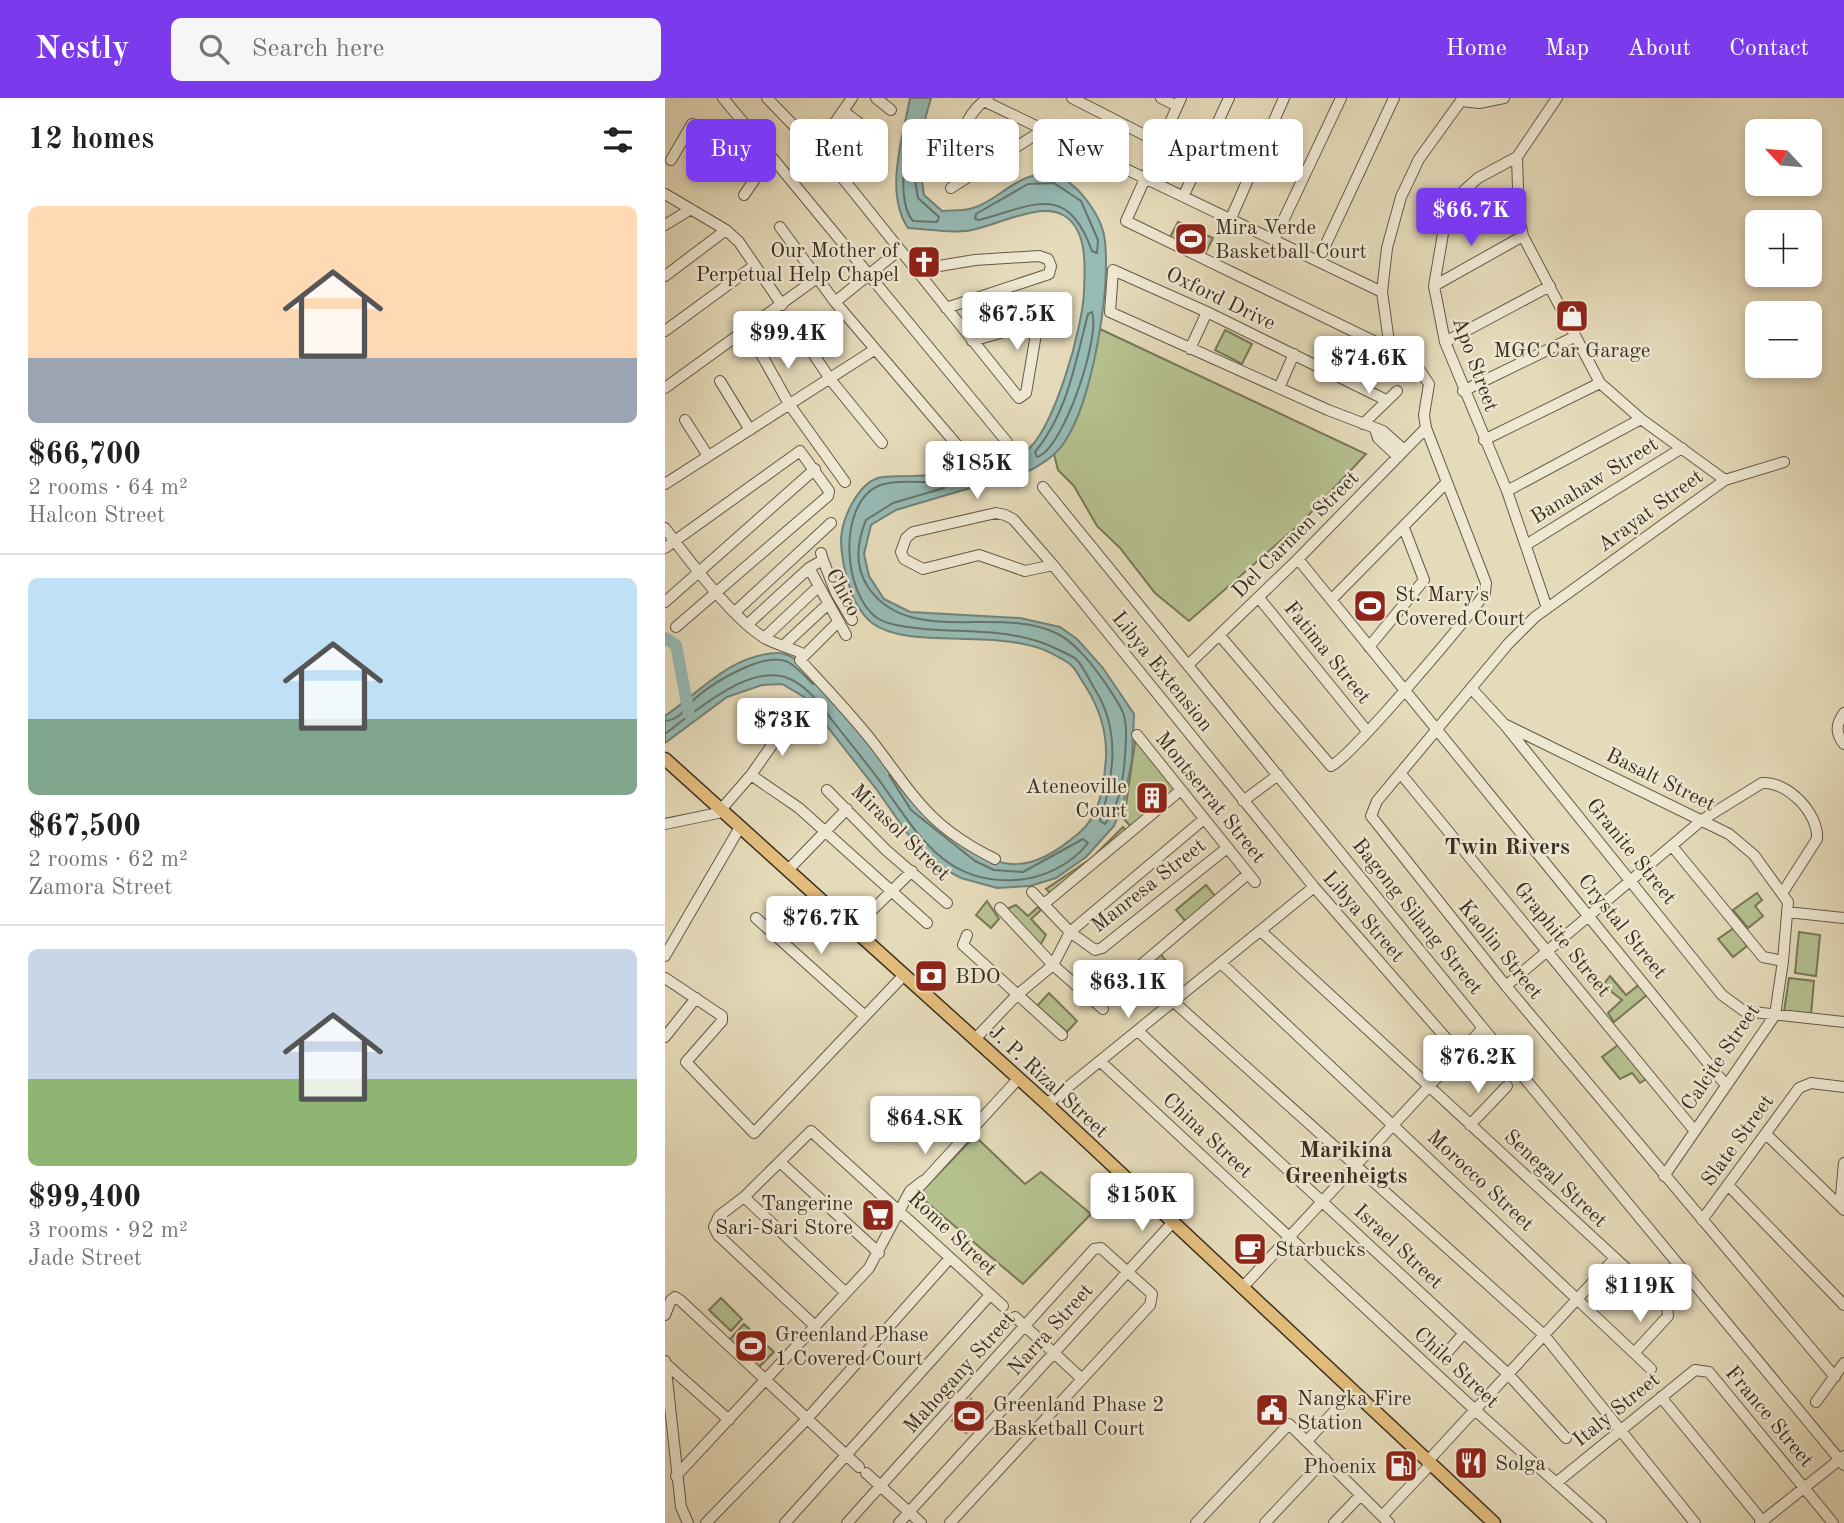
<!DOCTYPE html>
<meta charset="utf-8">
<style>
body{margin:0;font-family:"Old Standard TT",serif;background:#f6f6f6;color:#202124;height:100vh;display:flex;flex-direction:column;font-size:26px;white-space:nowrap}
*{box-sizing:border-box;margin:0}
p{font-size:23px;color:#757577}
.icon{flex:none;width:38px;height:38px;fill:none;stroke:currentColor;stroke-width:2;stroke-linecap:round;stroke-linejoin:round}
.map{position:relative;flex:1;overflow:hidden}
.panel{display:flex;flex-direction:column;background:#fff;width:665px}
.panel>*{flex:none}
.top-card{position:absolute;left:21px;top:21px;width:665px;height:63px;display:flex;gap:14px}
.needle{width:46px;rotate:296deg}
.tools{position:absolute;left:1080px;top:21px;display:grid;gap:14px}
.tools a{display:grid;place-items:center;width:77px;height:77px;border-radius:10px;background:#fff;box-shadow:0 4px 10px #0003;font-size:35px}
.price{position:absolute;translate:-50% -60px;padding:0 16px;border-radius:7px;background:#fff;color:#222;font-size:23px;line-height:46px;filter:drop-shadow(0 2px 4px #0008)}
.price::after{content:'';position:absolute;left:50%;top:42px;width:21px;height:16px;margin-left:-10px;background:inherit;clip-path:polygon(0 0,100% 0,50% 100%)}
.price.on{background:#7c3aed;color:#fff}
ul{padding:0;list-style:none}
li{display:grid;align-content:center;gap:14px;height:371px;padding:0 28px}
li+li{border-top:2px solid #e0e0e0}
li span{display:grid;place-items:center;height:217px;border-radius:10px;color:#555}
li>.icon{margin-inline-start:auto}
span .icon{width:126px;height:126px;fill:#fffc;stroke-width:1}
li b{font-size:30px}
h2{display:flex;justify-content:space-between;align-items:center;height:84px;padding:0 28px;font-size:30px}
.pill{padding:0 24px;border-radius:10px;background:#fff;box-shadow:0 4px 10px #0003;font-size:24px;line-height:63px}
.pill.on{background:#7c3aed;color:#fff}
header{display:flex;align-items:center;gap:42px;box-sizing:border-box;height:98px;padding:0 35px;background:#7c3aed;color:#fff}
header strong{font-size:33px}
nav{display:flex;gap:38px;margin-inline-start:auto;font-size:24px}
.search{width:490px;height:63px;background:#f6f6f6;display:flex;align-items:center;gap:18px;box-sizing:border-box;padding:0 24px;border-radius:10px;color:#757577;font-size:26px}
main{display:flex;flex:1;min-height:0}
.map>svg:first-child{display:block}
.green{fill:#b5c08f;stroke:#787757;stroke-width:2}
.water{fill:#96bab4;stroke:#728278;stroke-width:2}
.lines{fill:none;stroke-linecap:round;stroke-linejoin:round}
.shore{stroke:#68746a;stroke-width:2}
.river{stroke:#96bab4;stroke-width:12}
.minor-casing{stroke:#665946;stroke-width:12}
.major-casing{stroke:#3b2e1f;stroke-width:15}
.minor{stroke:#eee7d2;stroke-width:10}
.major{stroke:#e2bd7c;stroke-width:12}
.labels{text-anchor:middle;stroke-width:5;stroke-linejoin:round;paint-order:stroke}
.poi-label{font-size:21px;fill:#3b2e1f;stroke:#eee7d2;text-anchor:start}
.street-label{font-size:21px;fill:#3b2e1f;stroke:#eee7d2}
.neighbourhood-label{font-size:23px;font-weight:bold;fill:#3b2e1f;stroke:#eee7d2}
</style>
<header>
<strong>Nestly</strong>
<div class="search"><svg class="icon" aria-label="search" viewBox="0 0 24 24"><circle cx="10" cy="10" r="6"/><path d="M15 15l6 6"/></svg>Search here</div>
<nav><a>Home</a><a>Map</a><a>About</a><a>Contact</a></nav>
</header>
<main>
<section class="panel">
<h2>12 homes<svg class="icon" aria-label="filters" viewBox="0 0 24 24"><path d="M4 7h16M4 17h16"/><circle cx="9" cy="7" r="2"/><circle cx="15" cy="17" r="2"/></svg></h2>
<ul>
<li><span style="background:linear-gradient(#ffd9b3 70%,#9aa5b1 0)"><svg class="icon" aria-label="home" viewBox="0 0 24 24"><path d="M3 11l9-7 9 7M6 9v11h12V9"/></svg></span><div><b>$66,700</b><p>2 rooms · 64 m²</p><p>Halcon Street</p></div></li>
<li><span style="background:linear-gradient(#bfe0f5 65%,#7fa58c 0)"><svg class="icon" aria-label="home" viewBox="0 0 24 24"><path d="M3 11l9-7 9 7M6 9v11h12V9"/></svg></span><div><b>$67,500</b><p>2 rooms · 62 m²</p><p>Zamora Street</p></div></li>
<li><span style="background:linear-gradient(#c9d6e8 60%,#8fb573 0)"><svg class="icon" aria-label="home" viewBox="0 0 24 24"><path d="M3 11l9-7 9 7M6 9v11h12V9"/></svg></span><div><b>$99,400</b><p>3 rooms · 92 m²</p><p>Jade Street</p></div></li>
</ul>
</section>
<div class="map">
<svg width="1179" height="1425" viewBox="0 0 1179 1425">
<rect width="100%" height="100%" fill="#e5dab9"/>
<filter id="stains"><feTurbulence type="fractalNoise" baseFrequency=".00286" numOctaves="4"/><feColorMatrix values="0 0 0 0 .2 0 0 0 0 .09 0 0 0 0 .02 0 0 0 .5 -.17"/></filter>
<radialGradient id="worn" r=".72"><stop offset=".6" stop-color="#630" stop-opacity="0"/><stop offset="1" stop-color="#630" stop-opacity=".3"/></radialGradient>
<path class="green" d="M513 124 548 140 539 158 504 141Z
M435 231 701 356 637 424 524 523 490 495 455 450 432 428 409 388 393 372 389 356C420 324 425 273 435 231Z
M560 232 587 246 577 266 550 252Z
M471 638 511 693 467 730 459 721Z
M458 729 462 733 385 795 381 791 427 760Z
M541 787 551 799 521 824 511 812Z
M1092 795 1097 802 1090 808 1098 818 1083 830 1068 812Z
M322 803 334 821 326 830 311 817Z
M351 807 363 818 373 809 376 812 366 821 381 837 374 849 339 812Z
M1069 830 1082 848 1068 859 1053 841Z
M1134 834 1155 837 1151 878 1130 875Z
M495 855 501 863 482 879 475 871Z
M945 878 961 897 975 886 983 896 949 924 943 915 957 902 938 887Z
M1124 880 1149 883 1146 916 1119 913Z
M384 895 412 923 402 934 372 908Z
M953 947 981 981 975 985 967 975 955 981 937 959Z
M310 1038 360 1086 376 1074 426 1116 358 1186 253 1097Z
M56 1200 77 1221 66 1233 44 1212Z
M79 1226 109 1254 94 1269 64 1242Z
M306 1301 320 1313 301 1335 287 1323Z"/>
<path class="water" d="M245 0H266L252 49 259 97 277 113C286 112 296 113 304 111 334 105 355 68 391 78 414 85 438 120 440 143 445 195 428 301 399 345 391 357 378 365 366 372L231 412 206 427 199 456 204 478 219 501 245 514 355 520 395 529 412 541 438 570 469 616 467 661 459 703 449 728 421 759 391 780 365 788 332 790 296 780 270 766 242 735 212 692 139 599 117 586 97 587 62 599 0 645V618C35 594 66 556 113 555 152 555 221 677 250 707 262 719 277 728 289 738 337 776 366 776 414 735 436 717 439 686 441 659 442 634 434 610 421 589 416 582 412 573 407 568 402 562 392 559 386 555 335 529 244 553 207 525 197 517 188 502 185 490 180 475 176 458 176 441 177 421 192 387 213 380 223 377 237 379 247 378 281 376 330 376 360 354 389 333 418 229 419 193 420 169 423 131 398 117 373 103 328 130 301 133 283 135 261 131 243 130 219 94 238 39 245 0Z"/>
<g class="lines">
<path class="shore" d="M242 63 247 65 253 100 274 119 272 124 248 123C237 111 236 78 242 63Z
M389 85 416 103 433 142 432 155 427 153C402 84 370 107 314 122L310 121 311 116 363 86Z
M427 214C436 237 399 351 372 359L370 354C403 314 410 265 423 216Z
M277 384 280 386 279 390 228 405 201 422C192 444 189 468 203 489 244 550 334 506 393 536 412 546 429 569 441 586 454 607 462 613 461 639 460 667 458 704 440 726L435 723C449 678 456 631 429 590 424 581 419 570 412 562 408 558 400 555 394 552 351 530 306 535 259 531 244 529 225 528 212 520 178 496 172 407 213 388 230 381 259 385 277 384Z
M0 623C17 621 21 608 33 598 51 583 100 553 123 564 132 569 141 579 148 586
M0 636C27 616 81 567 120 579 141 586 154 605 167 622 184 644 203 666 219 689 254 738 281 786 349 782 377 781 406 767 423 745L418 741 358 774 329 772 310 763 246 712 224 677"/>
<path class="river" d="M0 540 11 547 24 616"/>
<defs>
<path id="minor" d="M58 0 342 344
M102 0 133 32 155 46
M187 0 155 46V52L354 300 361 295 373 224
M211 0 226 12
M407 0 495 45
M496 0 512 8
M516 0 461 123 725 251
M319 3 717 194
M797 3 814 5 839 0
M178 13 217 42
M852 59 854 120 858 138 935 285 976 321 1060 382
M6 62 27 26 89 75 90 81 79 97
M310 71 301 65C296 37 298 18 323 0
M286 90C316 70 347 52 378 32
M0 96 61 132 74 144 117 207
M519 97 564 0
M566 120 619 0
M0 127 26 111
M115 129 170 204 298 354
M609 142 676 0
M653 163 729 0
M250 172 310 162 374 158 383 161 386 168 384 176 281 210
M0 178 61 132
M769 188 858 138
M170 204 233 153
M130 228 165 281 217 345
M0 233 90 167
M307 243 384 221
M780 244 885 188
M525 251 542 214
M95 254 124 306 180 384
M55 283 85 332
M0 290 152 180
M614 290 629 256
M798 293 909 239
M721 302 542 214 448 172 445 214 663 312 718 333 739 352
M20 322 43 358
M698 326 732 293
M710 331 713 340 733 359
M819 342 935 285
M1119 364 1060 382 870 519 843 546 712 703 706 718 841 888 1170 1279
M0 386 209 252
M378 389 818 930 1179 1367
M842 393 976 321
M0 430C22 460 68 520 98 539 109 546 126 550 138 556
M861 447 1017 350
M0 450 135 353 164 393 163 398 11 529
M633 461 1060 986
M158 462 171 495 187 522
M388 467 360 473 314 457 258 471 239 461 236 454 241 440 248 434 331 415 340 417 348 421 388 467 649 789 794 955
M144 470 181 537
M594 500 702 633
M666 502 781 385
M0 504 150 371
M882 510 842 393 780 244 769 188 780 124 792 99 813 80 852 59 892 0
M71 513 166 425
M173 524 135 562C160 589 184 614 207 643 250 699 263 728 330 761
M83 526 144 470 158 462 156 455
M556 539 666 668C686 659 804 519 820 495L821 485 761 330 759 317 764 286 748 262 725 251 717 194 722 150 736 99 754 61 798 0
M99 540 154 488
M119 547 163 506
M704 549 759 482 739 430
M523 567 633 461 761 330
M806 590 839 626 1057 897 1079 913 1179 924
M1179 615C1171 626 1170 635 1179 646
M839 626 1064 736 1089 757 1123 804 1118 863 1110 917 999 1078
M472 637 590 784
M736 676 1029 1032
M86 677 134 710 262 825
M162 692 221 752 282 805
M578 703 613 677
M0 726 53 715 86 677 123 624
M1007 748 1098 859 1118 863
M123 772 182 711
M367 794 405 834 430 852 437 850 562 750
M379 806 516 692
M335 810 388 867 438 911
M1122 814 1179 820
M91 820 200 918
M188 831 247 773
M597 834 1002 1208 1003 1218 970 1254
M302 837 298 847 397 937
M0 858 75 729
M557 866 986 1271
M0 880 57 918V923L21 964 89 1035 239 877
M841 888 1037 722 1097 685C1123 683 1154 716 1152 741L1118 794
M509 904 879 1237 1030 1425
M431 905 583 776
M473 933 843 1276 901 1340
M0 939 31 900
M310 941 351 898 388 867 405 834 539 721
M436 964 810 1312 936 1425
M382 1006 649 789
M805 1027 842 988
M1101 1036 1179 1112
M115 1064 214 1155
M1063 1087 1179 1207
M255 1088 354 980
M79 1099 181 1195
M1175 1108 1179 1065
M1037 1122 1134 990 1146 985 1179 989
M577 1190 818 930
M0 1217 6 1202 10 1199 16 1203 194 1369
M350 1219 416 1280
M150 1228 53 1137 49 1129 54 1118 79 1099 146 1033 338 1208
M780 1257 799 1235
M0 1263 16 1409 23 1425
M0 1265 64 1322
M996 1299 1099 1425
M1151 1304 1179 1265
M642 1343 687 1294
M762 1364 950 1160
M201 1375 256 1425
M11 1378 204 1170 245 1093 258 1083
M891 1385 1030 1272 1044 1274 1168 1425
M717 1418 765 1367
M41 1425 141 1322 285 1160
M120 1425 325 1197
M182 1425 429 1151 436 1150 487 1196 485 1207 285 1425
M234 1425 508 1124
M531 1425 624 1326 724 1425
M600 1425 660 1361
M669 1425 695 1398
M1095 1425 1179 1358"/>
<path id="major" d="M0 661 382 1006 829 1425"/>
</defs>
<use href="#minor" class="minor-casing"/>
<use href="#major" class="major-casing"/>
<use href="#minor" class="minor"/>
<use href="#major" class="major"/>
</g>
<defs>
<symbol id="stadium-square" viewBox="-11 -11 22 22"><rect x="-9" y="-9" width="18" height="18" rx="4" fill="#8f2418" stroke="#eee7d2"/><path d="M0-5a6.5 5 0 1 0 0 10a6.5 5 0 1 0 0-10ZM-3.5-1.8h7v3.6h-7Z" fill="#fff"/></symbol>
<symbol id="church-square" viewBox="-11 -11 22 22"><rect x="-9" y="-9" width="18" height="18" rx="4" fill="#8f2418" stroke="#eee7d2"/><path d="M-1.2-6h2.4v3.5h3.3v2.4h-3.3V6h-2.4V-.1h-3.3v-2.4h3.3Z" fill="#fff"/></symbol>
<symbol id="shop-square" viewBox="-11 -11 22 22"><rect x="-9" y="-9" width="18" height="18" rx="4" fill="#8f2418" stroke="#eee7d2"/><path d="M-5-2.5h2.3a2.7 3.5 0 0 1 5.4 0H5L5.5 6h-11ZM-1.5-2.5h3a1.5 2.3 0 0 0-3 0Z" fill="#fff"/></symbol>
<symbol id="building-square" viewBox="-11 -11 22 22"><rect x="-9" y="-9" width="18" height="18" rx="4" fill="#8f2418" stroke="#eee7d2"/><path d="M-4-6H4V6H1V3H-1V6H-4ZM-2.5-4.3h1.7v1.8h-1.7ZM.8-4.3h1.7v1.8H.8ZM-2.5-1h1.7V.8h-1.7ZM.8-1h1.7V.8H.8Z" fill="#fff"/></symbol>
<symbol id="bank-square" viewBox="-11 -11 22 22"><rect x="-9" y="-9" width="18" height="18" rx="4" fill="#8f2418" stroke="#eee7d2"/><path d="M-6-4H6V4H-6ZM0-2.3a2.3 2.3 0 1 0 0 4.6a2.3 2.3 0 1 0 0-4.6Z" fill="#fff"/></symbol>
<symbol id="supermarket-square" viewBox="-11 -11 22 22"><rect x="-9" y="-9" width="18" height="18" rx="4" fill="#8f2418" stroke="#eee7d2"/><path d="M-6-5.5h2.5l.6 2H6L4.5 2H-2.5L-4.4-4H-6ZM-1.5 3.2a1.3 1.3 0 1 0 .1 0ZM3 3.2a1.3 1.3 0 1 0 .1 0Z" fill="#fff"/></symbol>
<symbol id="cafe-square" viewBox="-11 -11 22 22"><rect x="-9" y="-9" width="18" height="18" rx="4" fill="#8f2418" stroke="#eee7d2"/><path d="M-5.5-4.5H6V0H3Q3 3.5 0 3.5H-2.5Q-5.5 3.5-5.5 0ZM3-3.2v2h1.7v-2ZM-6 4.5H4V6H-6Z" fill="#fff"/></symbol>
<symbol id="civic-square" viewBox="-11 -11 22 22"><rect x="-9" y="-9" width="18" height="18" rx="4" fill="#8f2418" stroke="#eee7d2"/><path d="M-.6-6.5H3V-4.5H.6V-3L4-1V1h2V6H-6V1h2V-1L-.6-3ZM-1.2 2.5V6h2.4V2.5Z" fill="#fff"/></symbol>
<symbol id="restaurant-square" viewBox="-11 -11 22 22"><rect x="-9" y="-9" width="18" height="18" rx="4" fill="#8f2418" stroke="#eee7d2"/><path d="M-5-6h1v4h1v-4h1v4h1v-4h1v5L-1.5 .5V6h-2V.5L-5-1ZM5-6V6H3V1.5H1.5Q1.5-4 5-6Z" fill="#fff"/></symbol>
<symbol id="fuel-square" viewBox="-11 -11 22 22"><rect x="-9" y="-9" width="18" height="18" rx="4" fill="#8f2418" stroke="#eee7d2"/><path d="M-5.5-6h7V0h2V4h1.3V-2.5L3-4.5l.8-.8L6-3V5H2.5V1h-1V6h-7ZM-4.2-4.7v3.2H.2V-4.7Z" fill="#fff"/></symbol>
</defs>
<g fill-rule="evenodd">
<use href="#stadium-square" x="507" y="122" width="38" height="38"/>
<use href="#church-square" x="240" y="145" width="38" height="38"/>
<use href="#shop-square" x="888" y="199" width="38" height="38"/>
<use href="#stadium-square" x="686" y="489" width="38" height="38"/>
<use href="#building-square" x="468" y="681" width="38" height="38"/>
<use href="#bank-square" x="247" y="859" width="38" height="38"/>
<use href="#supermarket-square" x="194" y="1098" width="38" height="38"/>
<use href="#cafe-square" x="566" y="1132" width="38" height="38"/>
<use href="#stadium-square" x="67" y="1229" width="38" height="38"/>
<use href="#civic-square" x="588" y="1293" width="38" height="38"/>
<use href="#stadium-square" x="285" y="1299" width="38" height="38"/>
<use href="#restaurant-square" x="787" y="1346" width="38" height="38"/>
<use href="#fuel-square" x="717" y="1349" width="38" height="38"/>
</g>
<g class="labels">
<g class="poi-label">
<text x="550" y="136">Mira Verde<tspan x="550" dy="24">Basketball Court</tspan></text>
<text x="234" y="159" text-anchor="end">Our Mother of<tspan x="234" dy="24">Perpetual Help Chapel</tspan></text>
<text x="907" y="259" text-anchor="middle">MGC Car Garage</text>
<text x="730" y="503">St. Mary's<tspan x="730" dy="24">Covered Court</tspan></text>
<text x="462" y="695" text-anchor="end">Ateneoville<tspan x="462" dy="24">Court</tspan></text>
<text x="290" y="885">BDO</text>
<text x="188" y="1112" text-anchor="end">Tangerine<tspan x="188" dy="24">Sari-Sari Store</tspan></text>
<text x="610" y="1158">Starbucks</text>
<text x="110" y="1243">Greenland Phase<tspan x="110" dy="24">1 Covered Court</tspan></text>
<text x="632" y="1307">Nangka Fire<tspan x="632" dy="24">Station</tspan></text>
<text x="328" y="1313">Greenland Phase 2<tspan x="328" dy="24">Basketball Court</tspan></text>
<text x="830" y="1372">Solga</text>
<text x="712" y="1375" text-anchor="end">Phoenix</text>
</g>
<g class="street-label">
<text transform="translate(556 200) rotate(26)" y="7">Oxford Drive</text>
<text transform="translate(811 266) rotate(70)" y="7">Apo Street</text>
<text transform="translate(929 382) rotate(-32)" y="7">Banahaw Street</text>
<text transform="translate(985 412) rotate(-36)" y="7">Arayat Street</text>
<text transform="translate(630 436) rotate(-45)" y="7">Del Carmen Street</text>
<text transform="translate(179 494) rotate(61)" y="7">Chico</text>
<text transform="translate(663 554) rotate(51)" y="7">Fatima Street</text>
<text transform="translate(498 573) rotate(51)" y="7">Libya Extension</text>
<text transform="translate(996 681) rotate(26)" y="7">Basalt Street</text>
<text transform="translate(546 699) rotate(51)" y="7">Montserrat Street</text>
<text transform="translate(236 734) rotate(44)" y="7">Mirasol Street</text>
<text transform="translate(967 753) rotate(51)" y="7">Granite Street</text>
<text transform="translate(483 787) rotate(-38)" y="7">Manresa Street</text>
<text transform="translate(699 818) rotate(49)" y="7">Libya Street</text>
<text transform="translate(753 818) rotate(51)" y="7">Bagong Silang Street</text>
<text transform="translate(958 828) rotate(51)" y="7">Crystal Street</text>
<text transform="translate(898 841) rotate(51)" y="7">Graphite Street</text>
<text transform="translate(836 851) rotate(51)" y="7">Kaolin Street</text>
<text transform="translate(1055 959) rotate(-56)" y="7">Calcite Street</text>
<text transform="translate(384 983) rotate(43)" y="7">J. P. Rizal Street</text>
<text transform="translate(543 1037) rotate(43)" y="7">China Street</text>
<text transform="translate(1072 1042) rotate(-54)" y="7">Slate Street</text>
<text transform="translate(891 1080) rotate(43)" y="7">Senegal Street</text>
<text transform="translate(816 1082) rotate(43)" y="7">Morocco Street</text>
<text transform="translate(288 1135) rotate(43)" y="7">Rome Street</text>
<text transform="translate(734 1148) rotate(43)" y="7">Israel Street</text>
<text transform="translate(385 1231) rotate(-48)" y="7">Narra Street</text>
<text transform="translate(792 1269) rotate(43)" y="7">Chile Street</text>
<text transform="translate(294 1274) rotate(-48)" y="7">Mahogany Street</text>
<text transform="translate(951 1311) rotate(-39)" y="7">Italy Street</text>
<text transform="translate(1105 1318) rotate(50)" y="7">France Street</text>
</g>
<g class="neighbourhood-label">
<text x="842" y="756">Twin Rivers</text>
<text x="681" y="1059">Marikina<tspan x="681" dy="26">Greenheigts</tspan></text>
</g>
</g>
<rect width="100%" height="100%" filter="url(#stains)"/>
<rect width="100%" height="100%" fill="url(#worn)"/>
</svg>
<div class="tools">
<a><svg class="needle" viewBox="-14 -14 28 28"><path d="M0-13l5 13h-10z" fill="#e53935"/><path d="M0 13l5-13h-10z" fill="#757577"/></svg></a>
<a>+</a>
<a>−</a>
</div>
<b class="price on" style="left:806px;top:150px">$66.7K</b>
<b class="price" style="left:352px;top:254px">$67.5K</b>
<b class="price" style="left:123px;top:273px">$99.4K</b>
<b class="price" style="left:704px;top:298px">$74.6K</b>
<b class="price" style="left:312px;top:403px">$185K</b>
<b class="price" style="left:117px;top:660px">$73K</b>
<b class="price" style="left:156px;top:858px">$76.7K</b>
<b class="price" style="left:463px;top:922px">$63.1K</b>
<b class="price" style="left:813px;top:997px">$76.2K</b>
<b class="price" style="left:260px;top:1058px">$64.8K</b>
<b class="price" style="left:477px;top:1135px">$150K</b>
<b class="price" style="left:975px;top:1226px">$119K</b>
<div class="top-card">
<a class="pill on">Buy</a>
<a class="pill">Rent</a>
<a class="pill">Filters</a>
<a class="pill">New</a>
<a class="pill">Apartment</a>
</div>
</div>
</main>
